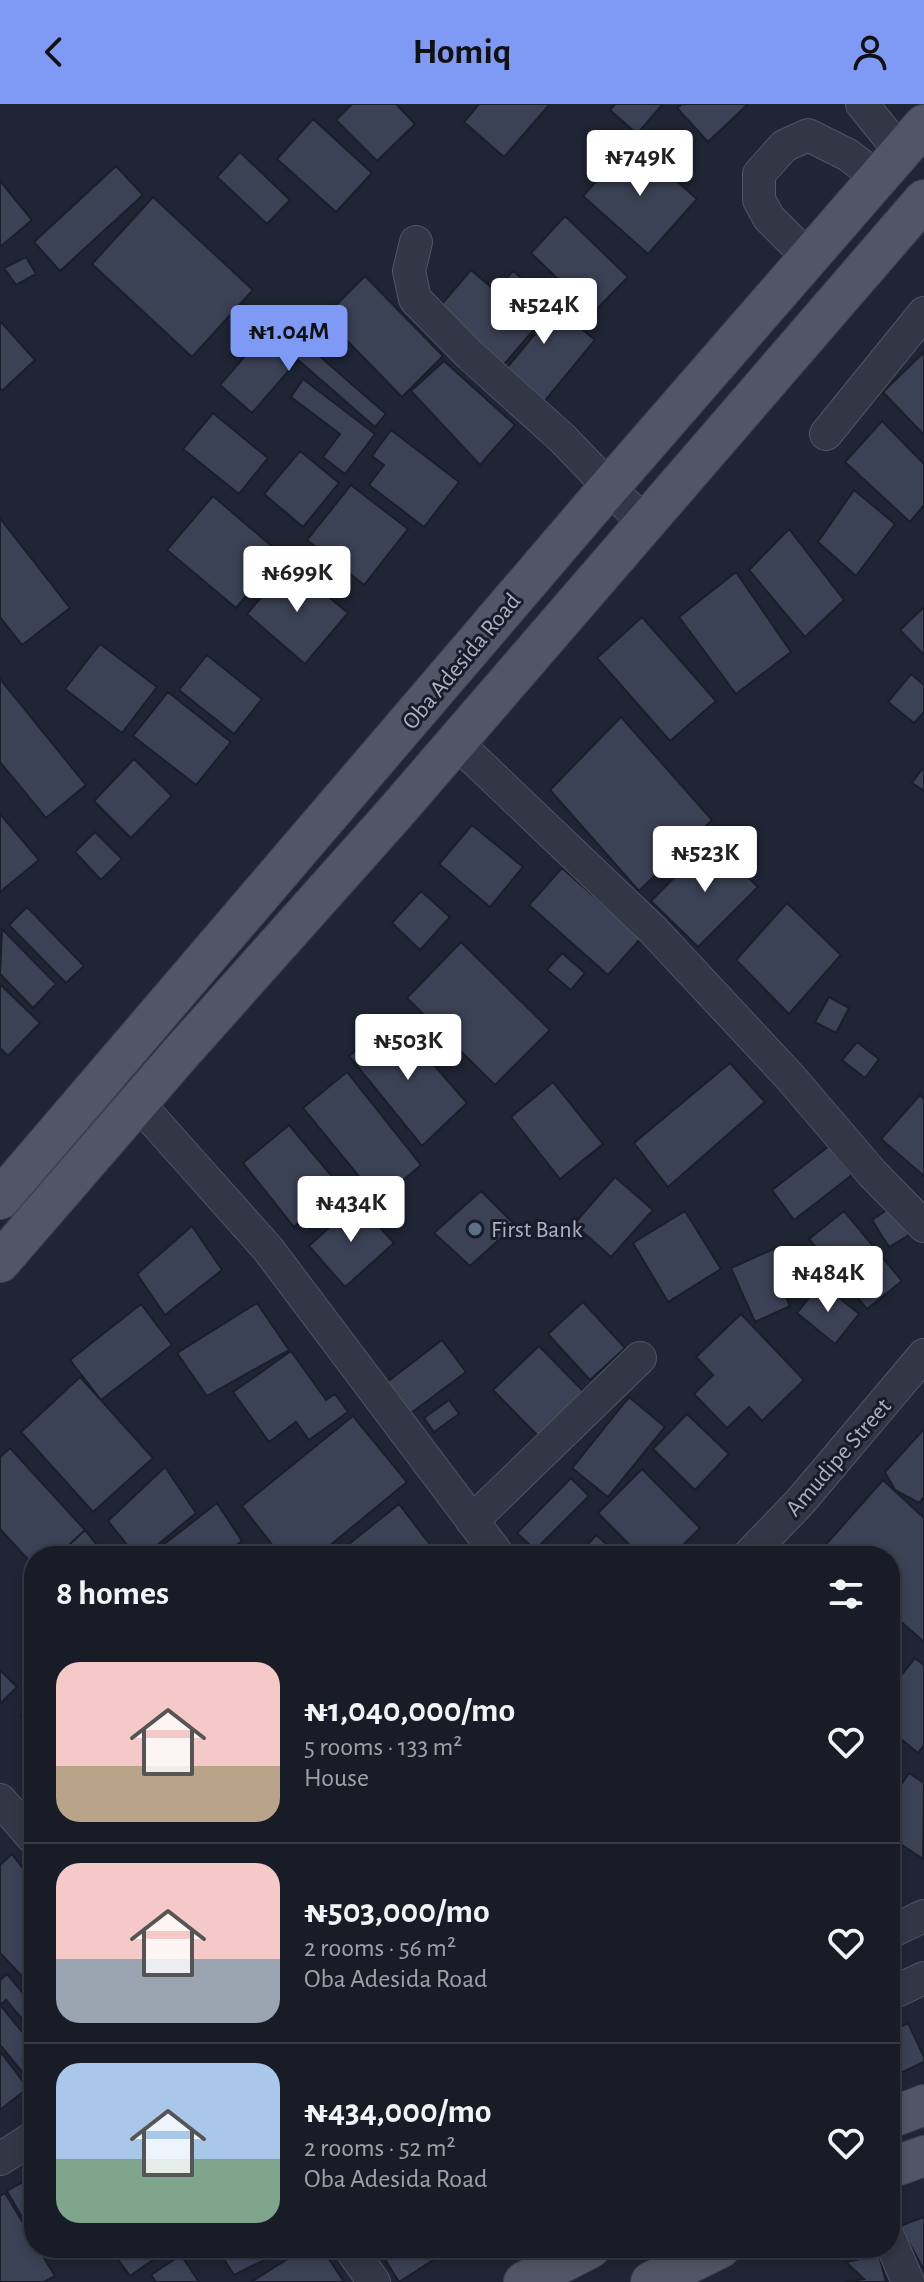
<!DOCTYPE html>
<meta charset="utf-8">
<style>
body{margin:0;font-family:"Alegreya Sans",sans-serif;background:#20252f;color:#f1f3f6;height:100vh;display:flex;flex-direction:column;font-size:30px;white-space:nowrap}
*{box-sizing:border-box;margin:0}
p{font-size:26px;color:#9ea1a7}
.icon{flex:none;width:44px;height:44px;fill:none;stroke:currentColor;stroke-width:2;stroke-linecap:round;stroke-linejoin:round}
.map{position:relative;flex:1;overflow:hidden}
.details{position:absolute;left:24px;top:1442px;width:876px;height:712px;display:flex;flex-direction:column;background:#171c27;border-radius:32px;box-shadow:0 4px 12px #0003,0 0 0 2px #363a44}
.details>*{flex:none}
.price{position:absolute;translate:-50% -68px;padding:0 18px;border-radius:8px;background:#fff;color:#222;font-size:26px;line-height:52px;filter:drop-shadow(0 2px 4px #0008)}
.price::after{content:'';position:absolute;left:50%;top:48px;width:24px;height:18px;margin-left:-12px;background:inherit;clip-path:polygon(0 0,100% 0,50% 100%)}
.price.active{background:#7f9af4;color:#111}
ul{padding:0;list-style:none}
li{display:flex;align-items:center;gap:24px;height:200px;padding:0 32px}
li+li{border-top:2px solid #363a44}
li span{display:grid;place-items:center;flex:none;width:224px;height:160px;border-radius:24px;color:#555}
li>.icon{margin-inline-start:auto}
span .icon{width:96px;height:96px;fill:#fffc;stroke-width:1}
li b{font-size:34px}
h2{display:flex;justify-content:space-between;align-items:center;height:96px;padding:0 32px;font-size:34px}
header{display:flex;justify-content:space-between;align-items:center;height:104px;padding:0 32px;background:#7f9af4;color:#111;font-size:36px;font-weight:700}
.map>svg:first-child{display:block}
.building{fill:#3b4255;stroke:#1a1e2b;stroke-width:2}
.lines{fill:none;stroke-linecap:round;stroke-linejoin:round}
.minor-casing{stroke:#505463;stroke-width:34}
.major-casing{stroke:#3c404e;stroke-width:42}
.minor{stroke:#323745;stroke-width:32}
.major{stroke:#505665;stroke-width:40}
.service-dot{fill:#5c6f8a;stroke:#181c29;stroke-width:3}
.labels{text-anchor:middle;stroke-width:6;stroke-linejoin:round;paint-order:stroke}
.street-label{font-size:24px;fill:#acb1c2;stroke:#181c29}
.poi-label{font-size:24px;fill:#acb1c2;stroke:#181c29;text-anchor:start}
</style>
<header><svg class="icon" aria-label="back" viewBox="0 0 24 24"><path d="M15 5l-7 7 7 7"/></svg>Homiq<svg class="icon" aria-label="person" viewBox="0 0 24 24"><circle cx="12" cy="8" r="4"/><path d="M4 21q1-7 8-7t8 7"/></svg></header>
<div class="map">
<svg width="924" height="2178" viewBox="0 0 924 2178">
<rect width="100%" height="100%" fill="#1f2534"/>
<path class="building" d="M352 0H396L415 20 377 57 336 16Z
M479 0H550L504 53 464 18Z
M615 0H663L637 30 610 6Z
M682 0H748L708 38 677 4Z
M313 15 372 69 336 108 277 55Z
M632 37 697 95 648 150 583 92Z
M240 48 290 96 267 120 217 73Z
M116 62 143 91 60 167 34 138Z
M0 77 32 116 0 143Z
M153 93 253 186 192 253 92 160Z
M565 112 628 173 593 209 531 149Z
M26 153 36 170 16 181 4 164Z
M471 166 537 222 501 264 435 208Z
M513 167 595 236 539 304 500 272 545 218 501 181Z
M365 172 443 252 402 293 324 213Z
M277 215 386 310 375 323 298 256 252 309 220 281Z
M0 217 35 256 2 287 0 284Z
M924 248V331L883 288Z
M444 257 515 321 480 361 411 287Z
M303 275 375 330 345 370 323 353 340 330 291 293Z
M213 309 268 354 239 390 183 345Z
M882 317 924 360V401L910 418 845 358Z
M391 326 459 378 424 423 369 381 384 361 372 352Z
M300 347 339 379 303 423 264 390Z
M351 381 408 425 364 481 307 436Z
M854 386 895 420 856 472 818 438Z
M213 392 281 450 236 504 167 446Z
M0 414 70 504 22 541 0 513Z
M789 425 844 496 805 533 749 466Z
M289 460 348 509 305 560 247 510Z
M736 468 791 548 736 590 679 513Z
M924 503V551L900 526Z
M642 513 716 597 670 637 597 554Z
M100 540 157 583 122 629 65 585Z
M207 551 262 595 234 630 179 586Z
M911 570 924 581V608L914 619 888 598Z
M0 575 86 681 46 714 0 658Z
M168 588 231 638 196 681 133 632Z
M621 613 712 716 639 787 550 686Z
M134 655 172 692 131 734 94 697Z
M922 665 924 666V687L912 679Z
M0 710 39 756 0 788Z
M472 721 523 763 490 803 439 760Z
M95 728 122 755 101 776 75 748Z
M711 736 758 783 698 843 651 797Z
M562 764 641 834 608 871 529 801Z
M421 787 450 813 420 846 392 819Z
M787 799 841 851 789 910 736 856Z
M27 803 84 862 66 879 9 821Z
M2 825 56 880 33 904 0 870Z
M461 838 550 926 495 981 407 894Z
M562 849 585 869 571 886 547 866Z
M0 880 40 919 8 952 0 944Z
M829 893 849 904 836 929 815 918Z
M394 915 467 999 422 1042 349 952Z
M857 938 879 955 865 974 842 956Z
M730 959 765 998 668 1083 634 1039Z
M347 968 421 1061 379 1097 303 1004Z
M553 978 603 1040 560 1075 511 1013Z
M920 991 924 995V1072L881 1035Z
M289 1021 340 1082 294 1123 243 1059Z
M829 1042 852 1071 794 1116 772 1086Z
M615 1073 653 1106 611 1153 574 1120Z
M481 1087 515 1121 470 1162 434 1129Z
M357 1098 394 1139 345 1183 309 1142Z
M891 1103 909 1131 889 1143 872 1116Z
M685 1107 721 1165 668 1198 633 1139Z
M844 1107 902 1177 867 1205 809 1135Z
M192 1122 222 1166 165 1211 137 1170Z
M778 1143 785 1159 776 1168 790 1202 755 1218 731 1164Z
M821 1179 859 1210 835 1240 797 1209Z
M583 1198 625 1244 590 1276 548 1230Z
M257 1199 289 1246 207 1292 177 1249Z
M141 1200 172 1241 101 1296 70 1256Z
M741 1210 804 1276 762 1317 749 1303 727 1324 694 1290 713 1271 696 1253Z
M442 1236 466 1268 411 1309 387 1278Z
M539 1242 585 1289 540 1334 493 1286Z
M291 1247 326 1296 335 1290 348 1308 309 1336 296 1318 269 1338 233 1288Z
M80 1273 153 1354 93 1408 21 1328Z
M629 1293 665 1323 608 1393 572 1364Z
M449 1296 459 1310 434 1328 424 1314Z
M687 1310 729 1350 695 1386 653 1345Z
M353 1312 407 1378 317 1452H281L242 1402Z
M924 1325V1393L919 1399 895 1386 885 1368Z
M10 1344 85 1426 57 1452H34V1462L0 1425V1353Z
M165 1363 196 1409 144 1452H136L108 1417Z
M642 1365 700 1424 672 1452H641L598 1409Z
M571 1374 589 1392 535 1446 517 1429Z
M883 1376 924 1414V1538L890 1508V1452H827L821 1446Z
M217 1399 242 1437 221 1452H149Z
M399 1400 432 1443 421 1452H334Z
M85 1426 106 1452H57Z
M596 1431 620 1452H578Z
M890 1554 899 1562 890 1573Z
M915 1554 924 1561V1641L918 1649 890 1626V1585Z
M0 1566 17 1583 0 1600Z
M34 1599V1624L21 1611Z
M909 1669 924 1679 923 1755 890 1733V1697Z
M12 1750 34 1779V1885L0 1849V1761Z
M7 1870 34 1902V1929L6 1896 0 1901V1876Z
M0 1901 34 1942V1970L28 1975 0 1941Z
M908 1919 924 1953V1958L890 1974V1928Z
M0 1947 28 1984 0 2006Z
M34 2072V2123L29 2125 7 2087Z
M5 2089 34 2137V2144H38L55 2172 44 2178H0V2092Z
M924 2113V2166L900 2122Z
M110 2144H170L130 2172Z
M217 2144H289L234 2171Z
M305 2144H322L344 2178H251Z
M400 2144H452L399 2178 384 2154Z
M474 2144H495L479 2153Z
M181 2151 199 2178H156L151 2171Z
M879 2151 886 2178H845L864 2175 846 2158Z"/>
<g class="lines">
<defs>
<path id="minor" d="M862 0 900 47
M416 138 409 167 415 195 470 251 562 334 644 419
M808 153 769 114 759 96V70L784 42 808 31 848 51 877 73
M826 330 924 209
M456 638 653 826 790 973 872 1069 924 1122
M138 999 268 1145 499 1452
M472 1417 640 1254
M748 1452 800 1398 924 1251
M0 1696 34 1735
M890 1828 924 1812
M890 1890 924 1874
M0 2055 34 2033
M890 2136 908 2178
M350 2144 374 2178"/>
<path id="major" d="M0 1095 610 382 924 21
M0 1158 180 950 394 710 924 96
M890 2014 924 2001
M890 2064 924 2052
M524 2178 590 2144
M651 2178 720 2144"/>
</defs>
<use href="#minor" class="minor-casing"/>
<use href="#major" class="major-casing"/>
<use href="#minor" class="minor"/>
<use href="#major" class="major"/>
</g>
<circle class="service-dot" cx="475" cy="1125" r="8"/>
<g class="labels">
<g class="street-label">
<text transform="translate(461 557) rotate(-50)" y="8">Oba Adesida Road</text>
<text transform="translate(838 1353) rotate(-49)" y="8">Amudipe Street</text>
</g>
<g class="poi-label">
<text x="491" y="1133">First Bank</text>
</g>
</g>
</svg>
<b class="price" style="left:640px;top:94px">₦749K</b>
<b class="price" style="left:544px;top:242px">₦524K</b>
<b class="price active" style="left:289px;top:269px">₦1.04M</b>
<b class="price" style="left:297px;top:510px">₦699K</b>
<b class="price" style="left:705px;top:790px">₦523K</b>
<b class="price" style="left:408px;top:978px">₦503K</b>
<b class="price" style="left:351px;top:1140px">₦434K</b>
<b class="price" style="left:828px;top:1210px">₦484K</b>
<section class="details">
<h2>8 homes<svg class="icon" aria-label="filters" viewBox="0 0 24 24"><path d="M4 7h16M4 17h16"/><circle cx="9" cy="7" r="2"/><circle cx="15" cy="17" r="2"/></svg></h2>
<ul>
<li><span style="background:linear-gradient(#f6c9c9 65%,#b9a48a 0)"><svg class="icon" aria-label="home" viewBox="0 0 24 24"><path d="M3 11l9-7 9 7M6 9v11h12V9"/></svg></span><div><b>₦1,040,000/mo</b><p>5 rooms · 133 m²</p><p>House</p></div><svg class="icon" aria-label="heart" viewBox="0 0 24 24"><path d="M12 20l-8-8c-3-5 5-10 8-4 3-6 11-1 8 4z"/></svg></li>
<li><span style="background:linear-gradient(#f6c9c9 60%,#9aa5b1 0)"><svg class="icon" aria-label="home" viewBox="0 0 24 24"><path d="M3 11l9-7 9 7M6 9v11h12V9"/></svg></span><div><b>₦503,000/mo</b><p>2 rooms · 56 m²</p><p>Oba Adesida Road</p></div><svg class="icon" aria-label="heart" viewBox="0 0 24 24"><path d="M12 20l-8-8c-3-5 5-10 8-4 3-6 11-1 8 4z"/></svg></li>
<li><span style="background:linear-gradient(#a9c7e8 60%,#7fa58c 0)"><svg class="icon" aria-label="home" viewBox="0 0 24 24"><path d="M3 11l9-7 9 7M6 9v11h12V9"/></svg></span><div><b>₦434,000/mo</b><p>2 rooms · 52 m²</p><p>Oba Adesida Road</p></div><svg class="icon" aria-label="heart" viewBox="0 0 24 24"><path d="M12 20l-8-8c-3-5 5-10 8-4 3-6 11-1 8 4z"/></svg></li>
</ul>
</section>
</div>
